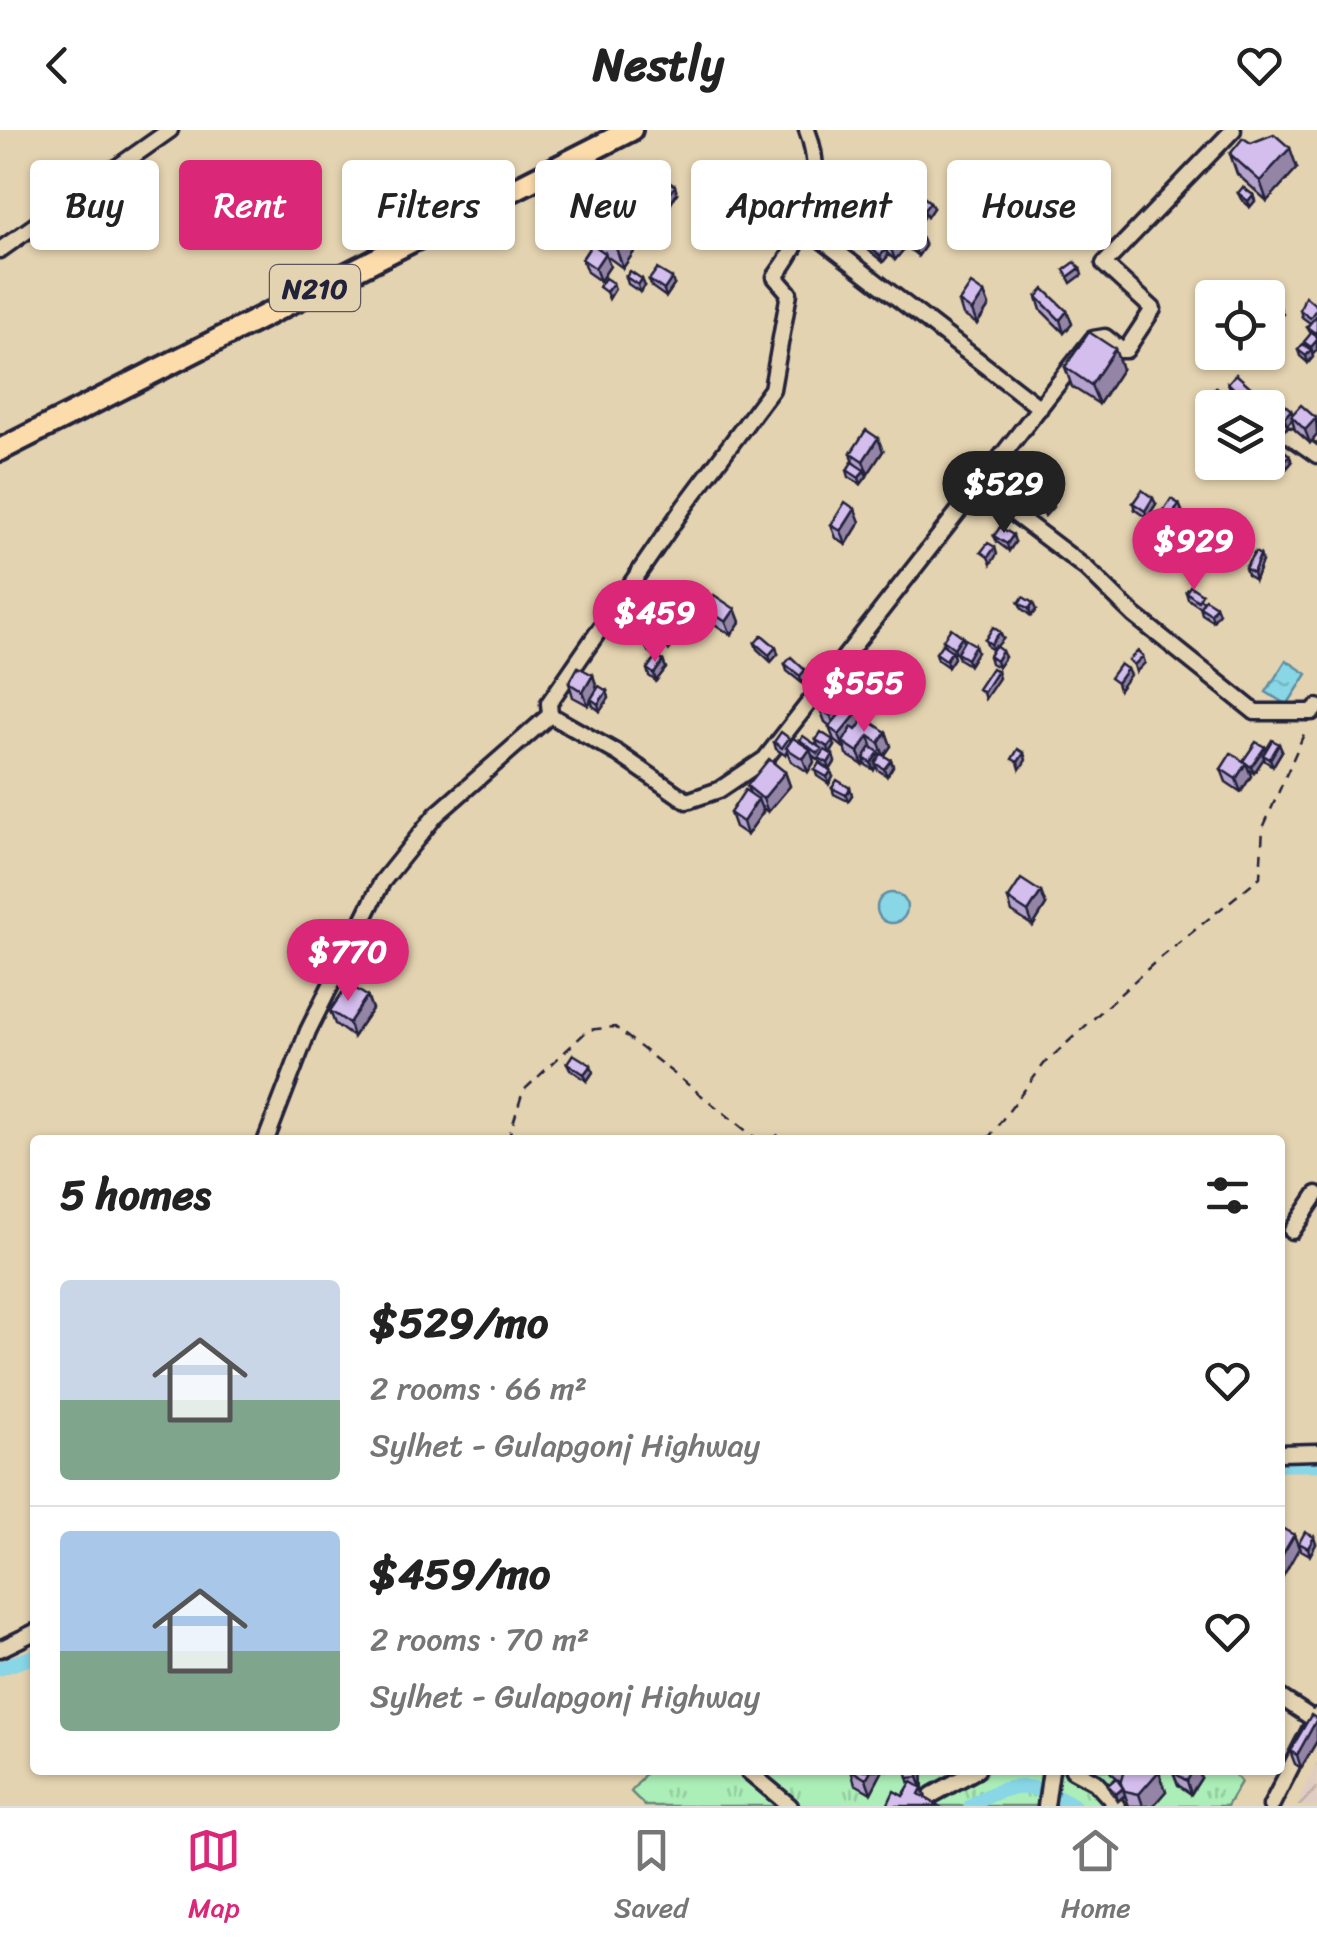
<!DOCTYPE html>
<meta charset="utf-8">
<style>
body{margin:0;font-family:Sriracha,sans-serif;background:#f2f2f2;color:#222;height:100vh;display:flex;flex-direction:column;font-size:38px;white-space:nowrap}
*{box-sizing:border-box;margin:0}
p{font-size:32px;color:#767676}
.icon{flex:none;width:55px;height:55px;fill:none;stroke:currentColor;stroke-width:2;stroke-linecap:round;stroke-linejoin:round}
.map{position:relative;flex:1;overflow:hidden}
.side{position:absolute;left:30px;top:1005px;width:1255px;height:640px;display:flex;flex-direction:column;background:#fff;border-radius:10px;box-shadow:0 2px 8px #0004}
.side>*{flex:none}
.hud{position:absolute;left:30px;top:30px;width:1258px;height:90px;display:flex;gap:20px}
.fabs{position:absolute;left:1195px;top:150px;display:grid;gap:20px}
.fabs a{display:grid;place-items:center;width:90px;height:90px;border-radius:10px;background:#fff;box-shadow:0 2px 8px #0004;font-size:50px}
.price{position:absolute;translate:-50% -85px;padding:0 22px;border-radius:35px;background:#db2777;color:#fff;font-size:32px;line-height:65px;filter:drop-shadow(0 2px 5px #0008)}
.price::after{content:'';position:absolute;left:50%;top:60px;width:30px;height:22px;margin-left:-15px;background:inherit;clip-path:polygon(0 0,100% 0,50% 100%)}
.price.on{background:#222;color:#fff}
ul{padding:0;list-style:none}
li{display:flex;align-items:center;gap:30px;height:250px;padding:0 30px}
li+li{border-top:2px solid #e0e0e0}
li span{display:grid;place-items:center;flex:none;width:280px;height:200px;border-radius:10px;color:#555}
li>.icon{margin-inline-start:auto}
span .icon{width:120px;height:120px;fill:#fffc;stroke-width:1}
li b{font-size:42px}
h2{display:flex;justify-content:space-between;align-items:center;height:120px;padding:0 30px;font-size:42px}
.pill{padding:0 35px;border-radius:10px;background:#fff;box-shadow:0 2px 8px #0004;font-size:35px;line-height:90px}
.pill.on{background:#db2777;color:#fff}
header{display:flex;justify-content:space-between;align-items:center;height:130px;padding:0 30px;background:#fff;font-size:45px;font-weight:700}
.tab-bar{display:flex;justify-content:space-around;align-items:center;height:140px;border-top:2px solid #e0e0e0;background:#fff;font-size:28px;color:#767676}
.tab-bar a{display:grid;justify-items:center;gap:5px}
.tab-bar .on{color:#db2777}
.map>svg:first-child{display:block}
.industrial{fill:url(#industrial-furrows)}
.park{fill:url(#park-tufts);stroke:#678879;stroke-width:2.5}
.water{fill:url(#water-ripples);stroke:#5f8ea2;stroke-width:2.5}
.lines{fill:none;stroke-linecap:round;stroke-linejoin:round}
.canal{stroke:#88d6e6;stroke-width:15}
.minor-casing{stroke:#22223b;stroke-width:21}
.highway-casing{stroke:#22223b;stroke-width:28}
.path{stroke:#22223b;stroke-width:2.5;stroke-dasharray:10 8;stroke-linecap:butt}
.minor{stroke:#e4d3b0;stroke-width:14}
.highway{stroke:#fddcac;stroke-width:20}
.wall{fill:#b6a3cd;stroke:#22223b;stroke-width:2.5}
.shaded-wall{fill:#9485a7;stroke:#22223b;stroke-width:2.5}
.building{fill:#d4beee;stroke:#22223b;stroke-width:2.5}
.labels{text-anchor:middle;stroke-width:9;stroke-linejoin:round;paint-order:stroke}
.shield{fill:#e4d3b0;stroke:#5c575e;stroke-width:2.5}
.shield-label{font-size:28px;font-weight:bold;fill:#22223b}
</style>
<header><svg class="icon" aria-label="back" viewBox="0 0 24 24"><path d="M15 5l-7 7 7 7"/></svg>Nestly<svg class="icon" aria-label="heart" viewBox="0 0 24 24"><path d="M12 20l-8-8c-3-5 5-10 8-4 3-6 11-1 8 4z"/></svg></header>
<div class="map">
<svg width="1317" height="1676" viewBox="0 0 1317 1676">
<defs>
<pattern id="industrial-furrows" width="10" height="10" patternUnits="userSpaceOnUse" patternTransform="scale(2.5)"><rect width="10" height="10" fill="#dfcdc3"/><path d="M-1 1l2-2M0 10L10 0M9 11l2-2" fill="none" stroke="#bfb0a8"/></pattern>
<pattern id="park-tufts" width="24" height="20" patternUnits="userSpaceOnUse" patternTransform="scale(2.5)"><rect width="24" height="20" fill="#aceeb7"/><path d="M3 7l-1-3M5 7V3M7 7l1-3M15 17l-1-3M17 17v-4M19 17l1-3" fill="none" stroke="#94cc9e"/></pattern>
<pattern id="water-ripples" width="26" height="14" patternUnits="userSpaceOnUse" patternTransform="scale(2.5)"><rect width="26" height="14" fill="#88d6e6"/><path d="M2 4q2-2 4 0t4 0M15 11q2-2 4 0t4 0" fill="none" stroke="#75b7c6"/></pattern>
</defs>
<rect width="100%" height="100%" fill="#e4d3b0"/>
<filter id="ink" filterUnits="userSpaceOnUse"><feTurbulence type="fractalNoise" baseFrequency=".01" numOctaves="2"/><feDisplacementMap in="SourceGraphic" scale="20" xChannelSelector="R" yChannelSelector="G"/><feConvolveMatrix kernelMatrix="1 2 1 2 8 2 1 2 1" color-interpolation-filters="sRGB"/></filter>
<g filter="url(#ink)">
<path class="industrial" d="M1317 1633V1676H1297L1308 1650Z"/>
<path class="park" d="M648 1640H1231L1241 1652 1227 1676H645L631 1662Z"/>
<path class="water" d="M1286 530 1307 544 1287 575 1266 562Z
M877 778a15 15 0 1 1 30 0a15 15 0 1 1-30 0Z"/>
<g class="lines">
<path class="canal" d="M1280 1334H1317
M0 1538 35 1526
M971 1676C1009 1650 1036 1652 1074 1676"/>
<defs>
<path id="minor" d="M805 97 1040 278
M0 120 170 0
M1290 306 1317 325
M979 357 1087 439 1134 485 1255 582H1312L1317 577
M550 585 549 573 684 377 772 259 789 163 775 147C806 106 827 51 807 0
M266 1010 308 901 382 752 436 685 550 585 619 624 687 671 719 660 765 629 1093 209 1105 207 1121 220H1126L1153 179 1104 134 1233 0
M1292 1101 1317 1064
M1280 1323 1317 1322
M0 1519 35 1502
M1280 1567 1312 1588
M747 1640 790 1676
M1073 1640 1095 1652 1117 1676
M932 1665 977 1640
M1046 1676 1051 1640
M1271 1676 1317 1586"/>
<path id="highway" d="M0 320 631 0"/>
</defs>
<use href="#minor" class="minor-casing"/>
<use href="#highway" class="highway-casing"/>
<path class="path" d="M508 1010 523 961 588 900 615 897 758 1010
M770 1010 780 1004 787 1010
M987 1010 1044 934 1153 834 1260 747 1263 698 1307 597"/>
<use href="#minor" class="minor"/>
<use href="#highway" class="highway"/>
</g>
<path class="wall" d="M1230 24 1297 38 1267 71 1237 44Z
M654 59 677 63 670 75 656 66Z
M1238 63 1253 65 1255 71 1250 77 1241 69Z
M916 72 933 78 927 87 922 83 923 87 914 102 912 101 915 107 925 116 918 126 902 113 904 119 895 130 887 123 888 126 883 132 867 119 865 113 869 108 865 105 860 91 881 90 879 85H896L893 78Z
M662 86 665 93 658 104 648 97 645 91Z
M579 92 633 94 640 113 623 138 605 125 610 136 600 151 587 142 582 129 591 115 587 112Z
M626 147 645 156 640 162 628 154Z
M649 150 674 155 666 167 652 157Z
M984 163 989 176 977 194 963 185 959 172Z
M1037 167 1067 181 1072 194 1064 203 1041 180Z
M1317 176V220L1313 224 1311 222 1313 227 1308 233 1300 226 1298 220 1306 216 1304 212 1311 204 1307 197 1310 193 1302 187 1300 180Z
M1065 237 1122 239 1099 274 1072 257Z
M1228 253 1260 274 1256 278H1245L1233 266Z
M1209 265 1235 278H1213Z
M1268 278 1316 288 1317 292V305L1310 313 1295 300 1292 289 1287 295 1281 290 1282 293 1271 307 1275 313 1289 325 1292 332 1287 338 1272 325 1271 322 1270 323 1268 322Z
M883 321 868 344 865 342 867 346 861 354 849 347 847 340 854 333 851 323Z
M1133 373 1156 374 1147 388 1135 380Z
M1179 374 1182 381 1174 393 1166 387 1164 380Z
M860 392 846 415 836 408 831 395Z
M994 406 1015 412 1009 421 997 412Z
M1260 425 1262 431 1255 450 1247 445 1245 438Z
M1186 462 1204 471 1219 483 1213 491 1202 484 1200 477 1188 469Z
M662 466 684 470 677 481 664 472Z
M1019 473 1036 480 1031 486 1022 479Z
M705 478 735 479 740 492 731 505 710 491Z
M656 484 680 489 684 491 686 498 669 520 662 514 661 511 660 513 653 508 651 502 659 490Z
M962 506 964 510 977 522 969 535 959 529 957 524 952 521 954 528 948 537 938 530 936 523 945 516 943 510Z
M1003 509 996 517 1005 527 998 537 991 533 989 526 993 520 988 517 985 510Z
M755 513 778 524 771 532 757 519Z
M645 515 663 521 658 528 663 531 666 538 656 551 649 546 647 539 656 527 648 521Z
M785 534 805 540 808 546 802 553 787 541Z
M593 545 597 559 607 561 609 568 600 581 593 576 591 570 588 575 573 567 569 553Z
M846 576 859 581 862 591 886 602 891 616 884 626 891 630 893 636 887 646 878 640 876 636 874 640 866 635 865 632 863 635 847 625 845 617 844 618 834 610 829 597 830 596 825 592 820 579Z
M789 608 791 611 802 613 800 610 818 616 816 610 835 616 830 624 835 632 830 640 811 624 814 632 808 642 791 631 787 621 785 625 776 619 774 612Z
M1265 617 1266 620 1282 621 1273 636 1265 631 1264 628 1254 643 1249 640 1251 646 1241 662 1226 652 1221 639 1243 631Z
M815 640 833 647 829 654 817 646Z
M785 642 790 656 768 682 760 676 763 682 747 705 735 697 730 683 750 664 747 656Z
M832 658H850L852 665 848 671 834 664Z
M1008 769 1046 775 1033 796 1012 782Z
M367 866 372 879 353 907 335 894 330 881Z
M567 933 593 942 587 951 570 939Z
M1299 1413 1316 1414 1310 1425 1301 1420Z
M1317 1589V1611L1301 1638 1295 1634 1290 1621Z
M851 1640H883L871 1663 855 1654Z
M906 1640H922L923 1660 926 1668 887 1676 903 1666 910 1654Z
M1109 1640H1157L1166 1661 1153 1676H1129L1125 1665 1118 1671 1110 1661 1108 1655 1121 1654 1122 1652 1111 1643Z
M1173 1642 1201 1648 1191 1664 1178 1655Z"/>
<path class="shaded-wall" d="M1290 18 1297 38 1267 71 1260 51Z
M675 56 677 63 670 75 667 68Z
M1253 65 1255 71 1250 77 1248 71Z
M930 72 933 78 927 87 924 80Z
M919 74 923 87 914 102 909 89Z
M662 86 665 93 658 104 655 97Z
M633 94 640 113 623 138 616 118Z
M911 98 916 111 909 115V119L904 106Z
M899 106 904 119 895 130 890 116Z
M922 109 925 116 918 126 915 120Z
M886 119 888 126 883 132 880 126Z
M605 123 610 136 600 151 595 138Z
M1080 138 1082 145 1071 153 1068 147Z
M672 148 674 155 666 167 664 160Z
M642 149 645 156 640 162 638 155Z
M613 153 615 159 609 169 606 162Z
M984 163 989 176 977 194 972 181Z
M1280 177 1283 184 1273 194 1271 188Z
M1067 181 1072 194 1064 203 1060 190Z
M1317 210V220L1313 224 1311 217Z
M1115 219 1122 239 1099 274 1091 255Z
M1311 220 1313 227 1308 233 1306 226Z
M1255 261 1260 274 1256 278H1249L1246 270Z
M1278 280 1282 293 1270 308 1268 302V292Z
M1291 280 1294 287 1287 295 1284 288Z
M1316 288 1317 305 1310 313 1305 300Z
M878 308 883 321 868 344 863 331Z
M1289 325 1292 332 1287 338 1285 331Z
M864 340 867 346 861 354 859 348Z
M1153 368 1156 374 1147 388 1145 381Z
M1051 370 1053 377 1045 386 1042 379Z
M1179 374 1182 381 1174 393 1172 386Z
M855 379 860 392 846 415 841 401Z
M1013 405 1015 412 1009 421 1007 414Z
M995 417 997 424 991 434 988 427Z
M1260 425 1262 431 1255 450 1253 443Z
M682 463 684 470 677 481 675 474Z
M1033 473 1036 480 1031 486 1029 479Z
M1216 476 1219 483 1213 491 1211 484Z
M735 479 740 492 731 505 726 492Z
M684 491 686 498 669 520 667 513Z
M665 494 668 500 659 508 660 513 657 506Z
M1000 502 1003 509 993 521 991 514Z
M962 506 965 512 957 524 954 518Z
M660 514 663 521 658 528 655 521Z
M975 515 977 522 969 535 967 529Z
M776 517 778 524 771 532 769 525Z
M952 521 954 528 948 537 946 530Z
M1002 521 1005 527 998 537 996 531Z
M1143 526 1145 533 1136 542 1134 535Z
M663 531 666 538 656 551 654 544Z
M1127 539 1130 545 1119 560 1117 553Z
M805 540 808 546 802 553 800 546Z
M997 541 999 548 985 569 983 563Z
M593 545 597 559 588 575 583 562Z
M607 561 609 568 600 581 598 574Z
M844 569 848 582 835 600 831 586Z
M859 581 863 594 843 612 844 618 839 605Z
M886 602 891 616 884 626 879 613Z
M869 606 873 619 864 628 865 632 863 635 858 622Z
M833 610 835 616 830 624 828 617Z
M1279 614 1282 621 1273 636 1270 629Z
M1265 617 1267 624 1263 625 1264 628 1254 643 1251 637Z
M810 619 814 632 808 642 803 629Z
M879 622 881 629 875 633 876 636 874 640 871 633Z
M1024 623 1026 630 1020 639 1018 632Z
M833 625 835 632 830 640 828 633Z
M891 630 893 636 887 646 884 639Z
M1246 633 1251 646 1241 662 1236 649Z
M831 641 833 647 829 654 827 647Z
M785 642 790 656 768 682 763 669Z
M850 658 852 665 848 671 846 665Z
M758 669 763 682 747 705 743 692Z
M1041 762 1046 775 1033 796 1028 782Z
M367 866 372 879 353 907 349 893Z
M591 935 593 942 587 951 584 944Z
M1294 1405 1299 1418 1281 1450 1280 1429Z
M1314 1407 1316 1414 1310 1425 1308 1418Z
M1317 1589V1611L1301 1638 1297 1625Z
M871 1640H883L871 1663 866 1649Z
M918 1640H922L923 1660 929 1676 919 1664 922 1658 918 1647Z
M1193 1640H1198L1201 1648 1191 1664 1187 1651Z
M1159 1641 1166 1661 1153 1676H1143L1139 1664Z
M1123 1659 1125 1665 1118 1671 1116 1664Z"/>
<path class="building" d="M1274 4 1290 18 1260 51 1230 24 1243 8 1251 13Z
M662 47 675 56 667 68 654 59Z
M1243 57 1253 65 1248 71 1238 63Z
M903 63 919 74 909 89 893 78Z
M921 65 930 72 924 80 916 72Z
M597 68 633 94 616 118 579 92Z
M886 77 911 98 904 106 879 85Z
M653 80 662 86 655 97 645 91Z
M869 81 899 106 890 116 860 91Z
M916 105 922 109 915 120 909 115Z
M870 106 886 119 880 126 865 113Z
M592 114 605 123 595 138 582 129Z
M1075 132 1080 138 1068 147 1064 140Z
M657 139 672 148 664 160 649 150Z
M630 141 642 149 638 155 626 147Z
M605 148 613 153 606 162 599 157Z
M971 154 984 163 972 181 959 172Z
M1044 159 1067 181 1060 190 1037 167Z
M1305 166 1317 176V178L1310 188 1300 180Z
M1273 171 1280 177 1271 188 1268 185V177Z
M1317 185V201L1315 203 1307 197Z
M1089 202 1115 219 1091 255 1065 237Z
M1312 202 1317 207V210L1311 217 1304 212Z
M1303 214 1311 220 1306 226 1298 220Z
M1236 244 1255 261 1246 270 1228 253Z
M1216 257 1233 273 1228 278H1223L1209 265Z
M1267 271 1278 280 1268 292V278H1261Z
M1283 273 1291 280 1284 288 1279 284 1278 280Z
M1301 275 1316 288 1305 300 1291 286Z
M866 300 878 308 863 331 851 323Z
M1268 304 1273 308 1268 316Z
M1274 312 1289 325 1285 331 1269 318Z
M852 332 864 340 859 348 847 340Z
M1142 360 1153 368 1145 381 1133 373Z
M1046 366 1051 370 1042 379 1038 375Z
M1171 369 1179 374 1172 386 1164 380Z
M845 372 855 379 841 401 831 395Z
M1000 397 1013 405 1007 414 994 406Z
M988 413 995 417 988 427 981 422Z
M1255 422 1260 425 1253 443 1245 438Z
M669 455 682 463 675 474 662 466Z
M1190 456 1202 464 1198 471 1186 462Z
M714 465 735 479 726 492 705 478Z
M1023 467 1033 473 1029 479 1019 473Z
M1205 469 1216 476 1211 484 1200 477Z
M664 473 678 482 671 493 656 484Z
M679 488 684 491 667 513 659 508Z
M659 489 665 494 657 506 651 502Z
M993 497 1000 502 991 514 985 510Z
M951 498 962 506 954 518 943 510Z
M762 505 776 517 769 525 755 513Z
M650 508 660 514 655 521 645 515Z
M965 509 975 515 967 529 957 523Z
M942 514 952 521 946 530 936 523Z
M995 516 1002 521 996 531 989 526Z
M1138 521 1143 526 1134 535 1129 530Z
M656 526 663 531 654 544 647 539Z
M791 527 805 540 800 546 785 534Z
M1120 534 1127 539 1117 553 1110 548Z
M578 537 593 545 583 562 569 553Z
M992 538 997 541 983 563 978 559Z
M599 556 607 561 598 574 591 569Z
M833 561 844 569 831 586 820 579Z
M849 573 859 581 839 605 829 597Z
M865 588 886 602 879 613 869 606 858 622 843 612 852 597 856 600Z
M781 602 789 608 782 618 774 612Z
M821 602 833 610 828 617 816 610Z
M803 606 822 619 818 624 800 610Z
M793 608 810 619 803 629 786 618Z
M1272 610 1279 614 1270 629 1263 625Z
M1256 612 1265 617 1251 637 1243 631Z
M871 617 879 622 871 633 864 628Z
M1018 619 1024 623 1018 632 1012 629Z
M825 620 833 625 828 633 819 628Z
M1231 623 1246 633 1236 649 1221 639Z
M881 624 891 630 884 639 875 633Z
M769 629 785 642 763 669 747 656Z
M819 633 831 641 827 647 815 640Z
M837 650 850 658 846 665 832 658Z
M745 660 758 669 743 692 730 683Z
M1021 749 1041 762 1028 782 1008 769Z
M348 854 367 866 349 893 330 881Z
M573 924 591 935 584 944 567 933Z
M1280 1397 1294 1405 1280 1429Z
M1305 1402 1314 1407 1308 1418 1299 1413Z
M1311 1585 1317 1589 1297 1625 1290 1621Z
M851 1640H871L866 1649Z
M906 1640H918V1647L908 1648Z
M1125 1640H1157L1159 1641 1139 1664 1125 1661 1121 1654Z
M1174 1640H1193L1187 1651 1173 1642Z
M1116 1648 1123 1658 1116 1664 1108 1655Z
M912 1652 922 1658 919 1664 939 1676H887L894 1661 903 1666Z"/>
</g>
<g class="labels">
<rect class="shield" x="270" y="135" width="90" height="46" rx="8"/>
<g class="shield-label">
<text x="315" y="168">N210</text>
</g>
</g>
</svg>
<div class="fabs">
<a><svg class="icon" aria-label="locate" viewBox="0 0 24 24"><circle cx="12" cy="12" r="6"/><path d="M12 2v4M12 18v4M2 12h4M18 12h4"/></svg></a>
<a><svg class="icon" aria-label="layers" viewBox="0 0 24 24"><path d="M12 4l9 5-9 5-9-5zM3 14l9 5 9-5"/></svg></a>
</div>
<b class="price on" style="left:1004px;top:406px">$529</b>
<b class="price" style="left:1194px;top:463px">$929</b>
<b class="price" style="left:655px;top:535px">$459</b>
<b class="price" style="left:864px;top:605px">$555</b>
<b class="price" style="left:348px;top:874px">$770</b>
<div class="hud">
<a class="pill">Buy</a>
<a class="pill on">Rent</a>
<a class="pill">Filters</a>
<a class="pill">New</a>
<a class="pill">Apartment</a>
<a class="pill">House</a>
</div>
<section class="side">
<h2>5 homes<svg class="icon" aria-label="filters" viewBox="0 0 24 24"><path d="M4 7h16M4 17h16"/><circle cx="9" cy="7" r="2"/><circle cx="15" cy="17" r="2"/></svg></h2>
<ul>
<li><span style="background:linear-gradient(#c9d6e8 60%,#7fa58c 0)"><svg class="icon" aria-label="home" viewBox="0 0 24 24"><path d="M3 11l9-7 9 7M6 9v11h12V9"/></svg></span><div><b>$529/mo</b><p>2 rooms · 66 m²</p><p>Sylhet - Gulapgonj Highway</p></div><svg class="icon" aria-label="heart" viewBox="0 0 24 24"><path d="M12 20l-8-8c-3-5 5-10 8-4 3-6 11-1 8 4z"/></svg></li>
<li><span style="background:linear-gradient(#a9c7e8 60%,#7fa58c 0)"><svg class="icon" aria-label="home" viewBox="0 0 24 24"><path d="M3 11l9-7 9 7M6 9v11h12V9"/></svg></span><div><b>$459/mo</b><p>2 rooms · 70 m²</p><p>Sylhet - Gulapgonj Highway</p></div><svg class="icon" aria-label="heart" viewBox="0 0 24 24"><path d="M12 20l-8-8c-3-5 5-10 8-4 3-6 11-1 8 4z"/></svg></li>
</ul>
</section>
</div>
<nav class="tab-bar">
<a class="on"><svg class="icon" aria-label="map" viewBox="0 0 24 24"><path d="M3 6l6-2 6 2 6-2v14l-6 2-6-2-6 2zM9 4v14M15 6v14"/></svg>Map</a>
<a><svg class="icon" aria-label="saved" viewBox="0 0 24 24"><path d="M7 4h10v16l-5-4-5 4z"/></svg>Saved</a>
<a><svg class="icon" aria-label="home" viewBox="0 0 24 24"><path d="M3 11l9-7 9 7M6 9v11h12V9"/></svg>Home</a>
</nav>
